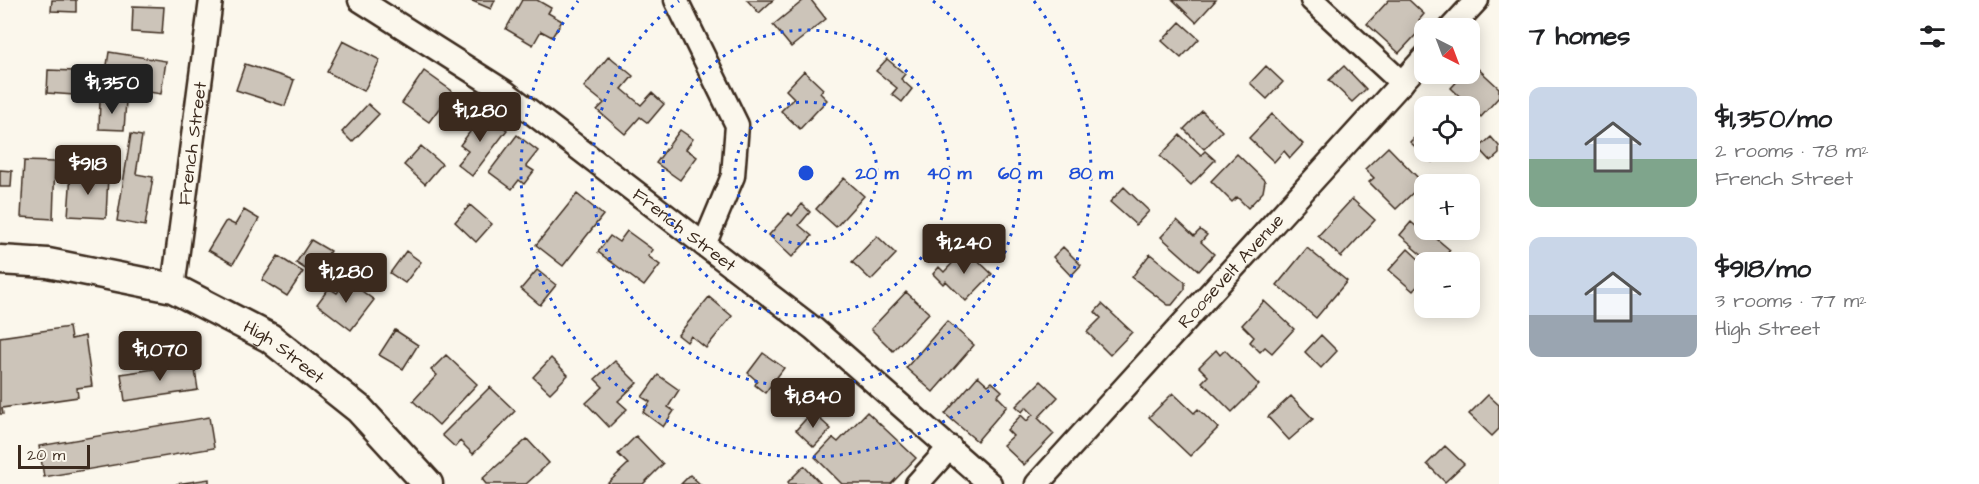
<!DOCTYPE html>
<meta charset="utf-8">
<style>
body{margin:0;font-family:"Architects Daughter",sans-serif;background:#f6f6f6;color:#202124;height:100vh;display:flex;flex-direction:column;font-size:22px;white-space:nowrap}
*{box-sizing:border-box;margin:0}
p{font-size:20px;color:#757577}
.icon{flex:none;width:33px;height:33px;fill:none;stroke:currentColor;stroke-width:2;stroke-linecap:round;stroke-linejoin:round}
.map{position:relative;flex:1;overflow:hidden}
.sheet{display:flex;flex-direction:column;background:#fff;width:480px}
.sheet>*{flex:none}
.needle{width:39px;rotate:138deg}
.controls{position:absolute;left:1414px;top:18px;display:grid;gap:12px}
.controls a{display:grid;place-items:center;width:66px;height:66px;border-radius:12px;background:#fff;box-shadow:0 3px 15px #0003;font-size:30px}
.scale{position:absolute;left:18px;bottom:15px;width:72px;box-sizing:border-box;padding-left:6px;border:3px solid #3b2a1e;border-top:0;font-size:16px;line-height:21px;white-space:nowrap;color:#3b2a1e;-webkit-text-stroke:4px #fbf7ec;paint-order:stroke}
.price{position:absolute;translate:-50% -51px;padding:0 14px;border-radius:6px;background:#3b2a1e;color:#fff;font-size:20px;line-height:39px;filter:drop-shadow(0 2px 3px #0008)}
.price::after{content:'';position:absolute;left:50%;top:36px;width:18px;height:14px;margin-left:-9px;background:inherit;clip-path:polygon(0 0,100% 0,50% 100%)}
.price.selected{background:#222;color:#fff}
ul{padding:0;list-style:none}
li{display:flex;align-items:center;gap:18px;height:150px;padding:0 30px}
li span{display:grid;place-items:center;flex:none;width:168px;height:120px;border-radius:12px;color:#555}
li>.icon{margin-inline-start:auto}
span .icon{width:72px;height:72px;fill:#fffc;stroke-width:1}
li b{font-size:26px}
h2{display:flex;justify-content:space-between;align-items:center;height:72px;padding:0 30px;font-size:26px}
main{display:flex;flex:1;min-height:0}
.map>svg:first-child{display:block}
.building{fill:#ccc4b9;stroke:#3b2a1e;stroke-width:1.5}
.lines{fill:none;stroke-linecap:round;stroke-linejoin:round}
.minor-casing{stroke:#3b2a1e;stroke-width:27}
.tertiary-casing{stroke:#3b2a1e;stroke-width:33}
.minor{stroke:#fbf7ec;stroke-width:22}
.tertiary{stroke:#fbf7ec;stroke-width:28}
.ring{fill:none;stroke:#1d4ed8;stroke-width:3;stroke-dasharray:3 6}
.labels{text-anchor:middle;stroke-width:5;stroke-linejoin:round;paint-order:stroke}
.street-label{font-size:18px;fill:#3b2a1e;stroke:#fbf7ec}
.centre{fill:#1d4ed8;stroke:#fbf7ec;stroke-width:3}
.ring-label{font-size:18px;text-anchor:middle;font-weight:bold;fill:#1d4ed8;stroke:#fbf7ec;stroke-width:5;stroke-linejoin:round;paint-order:stroke}
</style>
<main>
<div class="map">
<svg width="1499" height="484" viewBox="0 0 1499 484">
<rect width="100%" height="100%" fill="#fbf7ec"/>
<filter id="ink" filterUnits="userSpaceOnUse"><feTurbulence type="fractalNoise" baseFrequency=".0167" numOctaves="2"/><feDisplacementMap in="SourceGraphic" scale="12" xChannelSelector="R" yChannelSelector="G"/><feConvolveMatrix kernelMatrix="1 2 1 2 8 2 1 2 1" color-interpolation-filters="sRGB"/></filter>
<g filter="url(#ink)">
<path class="building" d="M52 0H76V12L51 11Z
M470 0H495L491 9Z
M522 0H537L551 8 548 13 562 21 552 37 541 31 533 45 506 29Z
M747 0H773L759 13Z
M804 0H811L826 19 791 47 773 25Z
M1173 0H1216L1196 22Z
M1389 0H1409L1424 14 1419 20 1425 25 1399 53 1367 24Z
M133 6 164 7 162 34 132 32Z
M1180 22 1199 39 1181 58 1162 41Z
M343 41 380 60 364 91 327 72Z
M109 52 166 61 161 94 104 85Z
M609 56 633 76 622 89 641 105 652 93 664 104 648 123 640 117 625 134 597 110 604 103 584 87Z
M887 59 905 74 901 79 912 89 902 102 892 94 897 88 876 71Z
M245 64 294 80 285 106 236 90Z
M1473 64 1499 88V97L1481 117 1451 88 1464 74H1470V67Z
M1266 66 1283 82 1267 99 1250 83Z
M1344 66 1366 89 1352 102 1329 80Z
M48 70 75 71 74 95 47 93Z
M424 71 452 91 429 122 402 103Z
M804 71 823 89 820 93 827 100 800 129 781 111 794 98 786 90Z
M100 99 126 101 124 130 99 129Z
M368 104 379 114 352 142 342 132Z
M1202 111 1222 131 1204 149 1184 129Z
M484 113 507 130 472 176 457 164 468 151 460 145Z
M1272 114 1303 144 1290 158 1284 151 1274 162 1249 138Z
M1425 127V152H1442L1432 162 1410 142Z
M680 130 693 139 686 149 697 157 680 180 656 163Z
M131 134 142 136 136 174 153 177 145 226 117 221Z
M517 135 538 151 526 166 534 171 524 184 519 180 512 189 489 172Z
M1180 135 1201 155 1205 151 1215 160 1191 185 1160 156Z
M1491 137 1499 146V154L1491 161 1479 148Z
M421 146 442 164 425 184 404 165Z
M1388 147 1423 183 1396 209 1369 182 1374 178 1365 169Z
M1237 154 1265 181 1263 192 1248 208 1237 197 1232 202 1211 181Z
M24 161 55 162 53 219 21 217Z
M0 170 12 171 11 187H0Z
M71 173 108 175 106 218 68 216Z
M844 178 864 196 836 227 816 209Z
M1124 187 1149 211 1136 225 1110 202Z
M577 194 603 215 563 266 536 245Z
M1352 199 1375 220 1341 257 1318 236Z
M802 204 810 212 799 225 812 236 792 257 769 235 789 213 792 216Z
M470 205 492 224 476 242 455 222Z
M244 210 259 219 233 264 208 250 225 222 227 221 235 225Z
M1177 220 1194 236 1200 230 1207 235 1201 242 1214 254 1199 271 1161 237Z
M1411 222 1423 232 1426 230 1450 250 1447 254 1456 262H1430L1412 247 1413 246 1400 235Z
M627 231 653 250 648 256 660 265 644 286 598 252 610 236 619 242Z
M877 236 896 254 871 280 852 262Z
M311 240 330 251 315 275 296 263Z
M1063 247 1081 265 1071 276 1053 257Z
M1307 248 1347 281 1316 318 1277 285Z
M966 249 992 274 966 301 946 281 943 284 933 274 939 267 944 272Z
M1408 249 1425 265V278L1413 291 1389 270Z
M406 251 421 262 405 283 390 273Z
M1150 254 1185 282V289L1172 305H1168L1132 277Z
M278 256 303 272 287 296 262 280Z
M537 270 556 285 540 305 521 289Z
M347 280 374 300 351 330 317 304 329 288 337 293Z
M906 292 929 313 893 351 871 329Z
M709 297 732 316 706 348 691 336 687 342 678 335Z
M1264 301 1294 329 1272 353 1265 347 1260 352 1250 342 1254 337 1242 325Z
M1102 304 1132 332 1110 355 1087 332 1101 318 1095 312Z
M947 321 974 345 933 392 906 368Z
M69 327 71 339 85 336 92 386 77 388 78 397 2 408 3 414H0V337Z
M395 330 418 345 403 369 379 355Z
M1321 335 1337 351 1321 368 1305 352Z
M1216 350 1220 355 1225 350 1259 385 1232 412 1202 382 1208 376 1199 367Z
M763 353 784 368 765 393 755 385 757 381 748 373Z
M446 355 477 384 439 425 413 401 437 375 431 370Z
M551 358 568 375 550 393 533 377Z
M615 361 637 383 618 401 627 409 609 427 586 403 603 387 595 379Z
M194 363 198 390 125 401 121 374Z
M658 375 679 390 668 407 674 411 663 427 643 412 650 402 642 397Z
M978 376 988 385 992 382 1002 391 997 396 1007 406 977 441 945 414Z
M1041 381 1058 397 1038 418 1054 434 1024 465 1003 445 1013 436 1007 430 1021 415 1027 421 1033 414 1026 407 1022 412 1016 406Z
M490 387 515 411 473 454 460 441 455 447 442 435Z
M1173 393 1194 413 1198 409 1218 428 1190 456 1149 417Z
M1488 395 1499 405V429L1492 436 1469 414Z
M1291 396 1313 419 1289 440 1268 417Z
M812 412 831 429 814 447 796 430Z
M867 412 916 458 891 484H842L815 457 833 438 838 442Z
M209 417 214 448 44 477 39 446Z
M636 436 663 464 643 484H607L628 464 618 454Z
M527 439 549 463 526 484H486L482 479Z
M1445 446 1464 464 1445 482 1427 464Z
M804 466 821 484H789L788 482Z
M690 475 700 484H681Z
M209 479V484H176Z"/>
<g class="lines">
<defs>
<g id="minor">
<path id="s1" d="M360 0 505 92 814 329 990 484"/>
<path d="M676 0 737 125 733 176 704 245"/>
<path d="M1312 0 1402 83"/>
<path d="M1451 28 1477 0"/>
<path id="s2" d="M173 288 211 0"/>
<path d="M917 484 950 447"/>
<path id="s3" d="M1037 484 1425 57"/>
</g>
<g id="tertiary">
<path id="s4" d="M0 260 48 263 173 288 270 338 359 409 428 484"/>
</g>
</defs>
<use href="#minor" class="minor-casing"/>
<use href="#tertiary" class="tertiary-casing"/>
<use href="#minor" class="minor"/>
<use href="#tertiary" class="tertiary"/>
</g>
</g>
<g class="ring">
<circle cx="806" cy="173" r="71"/>
<circle cx="806" cy="173" r="143"/>
<path d="M933 1A214 214 0 1 1 679 1"/>
<path d="M1034 1A285 285 0 1 1 578 1"/>
</g>
<g class="labels">
<g class="street-label">
<text dy="6" stroke="none"><textPath href="#s2" startOffset="146">French Street</textPath></text>
<text dy="6" stroke="none"><textPath href="#s1" startOffset="398">French Street</textPath></text>
<text dy="6" stroke="none"><textPath href="#s3" startOffset="288">Roosevelt Avenue</textPath></text>
<text dy="6" stroke="none"><textPath href="#s4" startOffset="304">High Street</textPath></text>
</g>
</g>
<circle cx="806" cy="173" r="9" class="centre"/>
<g class="ring-label">
<text x="877" y="179">20 m</text>
<text x="949" y="179">40 m</text>
<text x="1020" y="179">60 m</text>
<text x="1091" y="179">80 m</text>
</g>
</svg>
<div class="controls">
<a><svg class="needle" viewBox="-14 -14 28 28"><path d="M0-13l5 13h-10z" fill="#e53935"/><path d="M0 13l5-13h-10z" fill="#757577"/></svg></a>
<a><svg class="icon" aria-label="locate" viewBox="0 0 24 24"><circle cx="12" cy="12" r="6"/><path d="M12 2v4M12 18v4M2 12h4M18 12h4"/></svg></a>
<a>+</a>
<a>−</a>
</div>
<div class="scale">20 m</div>
<b class="price selected" style="left:112px;top:115px">$1,350</b>
<b class="price" style="left:480px;top:143px">$1,280</b>
<b class="price" style="left:88px;top:196px">$918</b>
<b class="price" style="left:964px;top:275px">$1,240</b>
<b class="price" style="left:346px;top:304px">$1,280</b>
<b class="price" style="left:160px;top:382px">$1,070</b>
<b class="price" style="left:813px;top:429px">$1,840</b>
</div>
<section class="sheet">
<h2>7 homes<svg class="icon" aria-label="filters" viewBox="0 0 24 24"><path d="M4 7h16M4 17h16"/><circle cx="9" cy="7" r="2"/><circle cx="15" cy="17" r="2"/></svg></h2>
<ul>
<li><span style="background:linear-gradient(#c9d6e8 60%,#7fa58c 0)"><svg class="icon" aria-label="home" viewBox="0 0 24 24"><path d="M3 11l9-7 9 7M6 9v11h12V9"/></svg></span><div><b>$1,350/mo</b><p>2 rooms · 78 m²</p><p>French Street</p></div></li>
<li><span style="background:linear-gradient(#c9d6e8 65%,#9aa5b1 0)"><svg class="icon" aria-label="home" viewBox="0 0 24 24"><path d="M3 11l9-7 9 7M6 9v11h12V9"/></svg></span><div><b>$918/mo</b><p>3 rooms · 77 m²</p><p>High Street</p></div></li>
</ul>
</section>
</main>
